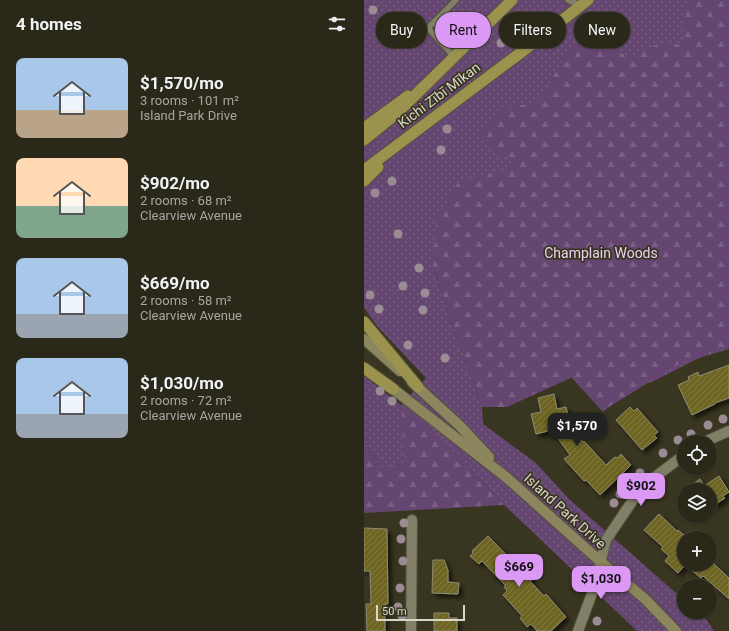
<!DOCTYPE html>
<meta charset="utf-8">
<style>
body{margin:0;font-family:Roboto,sans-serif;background:#323021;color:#f1f3f6;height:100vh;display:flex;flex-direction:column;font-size:15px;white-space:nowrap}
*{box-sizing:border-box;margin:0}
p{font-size:13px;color:#a5a6a2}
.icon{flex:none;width:22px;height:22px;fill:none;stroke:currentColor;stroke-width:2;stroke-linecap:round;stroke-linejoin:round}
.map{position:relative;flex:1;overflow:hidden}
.sheet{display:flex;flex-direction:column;background:#2a2818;width:364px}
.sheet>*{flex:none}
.guide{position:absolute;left:12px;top:12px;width:293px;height:36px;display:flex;gap:8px}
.fabs{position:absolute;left:313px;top:435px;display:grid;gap:8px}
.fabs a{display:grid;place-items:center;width:40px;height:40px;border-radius:50%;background:#2a2818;box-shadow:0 1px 3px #0004,0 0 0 1px #464437;font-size:20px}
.scale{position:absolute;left:12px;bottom:10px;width:89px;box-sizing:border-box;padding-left:4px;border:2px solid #d8d6c9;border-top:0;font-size:11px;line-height:14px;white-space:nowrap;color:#d8d6c9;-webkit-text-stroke:3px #383520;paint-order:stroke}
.price{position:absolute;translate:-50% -34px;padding:0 9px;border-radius:8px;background:#db99f5;color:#111;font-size:13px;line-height:26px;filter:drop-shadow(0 1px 2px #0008)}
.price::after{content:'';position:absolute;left:50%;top:24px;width:12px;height:9px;margin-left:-6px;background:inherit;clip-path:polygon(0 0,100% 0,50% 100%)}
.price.current{background:#222;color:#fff}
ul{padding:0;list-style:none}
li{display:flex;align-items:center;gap:12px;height:100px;padding:0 16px}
li span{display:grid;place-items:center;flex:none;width:112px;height:80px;border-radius:8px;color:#555}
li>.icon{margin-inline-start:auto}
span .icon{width:48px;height:48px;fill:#fffc;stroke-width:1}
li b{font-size:17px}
h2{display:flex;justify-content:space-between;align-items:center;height:48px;padding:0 16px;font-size:17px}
.pill{padding:0 14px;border-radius:18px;background:#2a2818;box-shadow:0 1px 3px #0004,0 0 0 1px #464437;font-size:14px;line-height:36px}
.pill.current{background:#db99f5;color:#111}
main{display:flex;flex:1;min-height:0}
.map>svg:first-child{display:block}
.grass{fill:url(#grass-dots)}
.forest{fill:url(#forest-firs)}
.building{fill:url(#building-hatch);stroke:#8e8b73;filter:url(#shadow)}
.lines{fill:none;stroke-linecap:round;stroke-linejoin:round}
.service-casing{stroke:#54513e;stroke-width:8}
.minor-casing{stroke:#54513e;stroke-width:12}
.secondary-casing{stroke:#54513e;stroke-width:12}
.trunk-casing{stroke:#54513e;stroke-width:13}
.service{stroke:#827f67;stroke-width:5.5}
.minor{stroke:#827f67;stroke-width:10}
.secondary{stroke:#8b865d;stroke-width:10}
.trunk{stroke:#9b924e;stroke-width:11}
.tree{fill:#9a8b95}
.labels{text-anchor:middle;stroke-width:3.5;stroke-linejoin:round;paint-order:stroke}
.street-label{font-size:14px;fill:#d8d6c9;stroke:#383520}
.park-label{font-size:14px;fill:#ead1f4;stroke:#383520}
</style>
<main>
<section class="sheet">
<h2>4 homes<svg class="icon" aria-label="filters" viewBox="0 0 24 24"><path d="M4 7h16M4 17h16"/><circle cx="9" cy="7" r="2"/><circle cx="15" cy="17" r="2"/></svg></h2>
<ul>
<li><span style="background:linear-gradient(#a9c7e8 65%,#b9a48a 0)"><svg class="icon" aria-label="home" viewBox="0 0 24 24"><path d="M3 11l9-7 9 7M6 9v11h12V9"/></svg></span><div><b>$1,570/mo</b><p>3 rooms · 101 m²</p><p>Island Park Drive</p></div></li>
<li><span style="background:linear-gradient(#ffd9b3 60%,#7fa58c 0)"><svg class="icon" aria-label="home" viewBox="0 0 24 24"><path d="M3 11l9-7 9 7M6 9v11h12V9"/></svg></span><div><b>$902/mo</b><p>2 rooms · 68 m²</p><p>Clearview Avenue</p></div></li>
<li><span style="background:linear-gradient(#a9c7e8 70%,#9aa5b1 0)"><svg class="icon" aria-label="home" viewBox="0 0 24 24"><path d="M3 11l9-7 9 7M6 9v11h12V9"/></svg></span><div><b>$669/mo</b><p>2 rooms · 58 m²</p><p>Clearview Avenue</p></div></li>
<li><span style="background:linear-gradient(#a9c7e8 70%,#9aa5b1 0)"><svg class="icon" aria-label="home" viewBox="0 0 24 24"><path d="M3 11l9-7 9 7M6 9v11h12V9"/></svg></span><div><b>$1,030/mo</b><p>2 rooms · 72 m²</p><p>Clearview Avenue</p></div></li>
</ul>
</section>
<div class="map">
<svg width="365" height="631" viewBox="0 0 365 631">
<defs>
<pattern id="grass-dots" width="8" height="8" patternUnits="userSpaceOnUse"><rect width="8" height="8" fill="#654671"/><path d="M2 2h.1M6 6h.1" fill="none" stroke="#7a6084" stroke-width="1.8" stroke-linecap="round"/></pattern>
<pattern id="forest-firs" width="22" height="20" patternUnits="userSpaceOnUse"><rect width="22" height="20" fill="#654671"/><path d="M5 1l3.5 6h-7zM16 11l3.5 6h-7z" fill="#7a6084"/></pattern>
<pattern id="building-hatch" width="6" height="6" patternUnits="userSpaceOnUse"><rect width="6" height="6" fill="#6e6524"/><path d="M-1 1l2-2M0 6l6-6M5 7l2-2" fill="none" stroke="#827a42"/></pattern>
<filter id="shadow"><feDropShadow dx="3.5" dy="3.5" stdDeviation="2" flood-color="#0009"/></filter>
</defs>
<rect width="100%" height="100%" fill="#383520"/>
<path class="grass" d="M0 0H365V349L335 358 286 383 280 376 239 412 196 365 69 266 87 321 118 407 119 424 172 463 205 499 320 600V612H334L342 619 350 631H273L140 505 97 458 37 406 40 463 19 469 0 442V376L37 405 62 378 14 327 0 308Z"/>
<path class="forest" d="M322 0H365V347L313 365 240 410 209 377 143 407H118L87 321 69 266 73 218 94 182 141 170 148 160 131 152 116 133 135 108 173 103 210 43 226 31 264 58 296 43 320 45Z
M37 405 97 458 140 505 0 513V442L19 469 40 463Z"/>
<path class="building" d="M365 365V398L351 403V404L328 415 314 385 325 380 324 377 334 372 335 376Z
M190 394 193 409 202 407 206 423 219 442 220 441 242 465 251 457 253 458 257 454 267 465 236 495 222 480 220 481 200 459 206 455 188 430 172 434 167 414 177 412 174 398Z
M266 407 270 411 273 408 294 432 290 435 293 438 278 450 252 420Z
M355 476 365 492 359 496 361 498 346 508V490H320L336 479 340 486Z
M295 514 313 531 314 530 320 535V564H350L365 578V599L339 576 337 578 320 564V566L314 573 301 561 305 556 297 549 299 547 280 530Z
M0 528 23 529 24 604H21V631H3L2 604H7L6 571H0Z
M124 536 158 571 159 570 168 580 166 581 180 596 182 594 202 617 187 631H173L167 624 163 627 156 618 158 616 139 595 143 591 140 587 142 586 118 561 115 564 106 556 109 553 108 551Z
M69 560H80L84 570V582L95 583 94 594 68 593Z
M70 613H85V618H93V631H70Z"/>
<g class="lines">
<defs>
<path id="service" d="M204 0 216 5
M90 57 64 28 92 0"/>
<path id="minor" d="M340 442 365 431
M47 631 48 520
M214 631 230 588 242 540 271 497 287 480 320 455"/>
<path id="secondary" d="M0 339 36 371
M48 382 96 426 125 457
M23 384 142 477 237 562 281 599 312 631"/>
<path id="trunk" d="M0 128 44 96
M0 140 32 114 148 0
M0 170 155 54 224 0
M0 181 14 167
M0 322 54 387
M0 368 29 389"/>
</defs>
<use href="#service" class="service-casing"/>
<use href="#minor" class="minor-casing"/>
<use href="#secondary" class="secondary-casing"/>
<use href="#trunk" class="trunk-casing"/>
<use href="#service" class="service"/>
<use href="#minor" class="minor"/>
<use href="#secondary" class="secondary"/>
<use href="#trunk" class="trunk"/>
</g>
<g class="tree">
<circle cx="9" cy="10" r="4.5"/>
<circle cx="79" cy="29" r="4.5"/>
<circle cx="137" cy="43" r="4.5"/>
<circle cx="83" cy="129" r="4.5"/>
<circle cx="77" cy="150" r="4.5"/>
<circle cx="28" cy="181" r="4.5"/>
<circle cx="11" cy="193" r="4.5"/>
<circle cx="34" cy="234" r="4.5"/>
<circle cx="55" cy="268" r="4.5"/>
<circle cx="39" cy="286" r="4.5"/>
<circle cx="61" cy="293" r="4.5"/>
<circle cx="6" cy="295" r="4.5"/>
<circle cx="15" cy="309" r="4.5"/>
<circle cx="59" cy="310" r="4.5"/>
<circle cx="44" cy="345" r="4.5"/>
<circle cx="81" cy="358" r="4.5"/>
<circle cx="16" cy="391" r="4.5"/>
<circle cx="28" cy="401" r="4.5"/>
<circle cx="359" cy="419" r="4.5"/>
<circle cx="344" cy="425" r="4.5"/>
<circle cx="327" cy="434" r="4.5"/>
<circle cx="314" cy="440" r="4.5"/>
<circle cx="299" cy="453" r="4.5"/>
<circle cx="276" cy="473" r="4.5"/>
<circle cx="256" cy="494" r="4.5"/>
<circle cx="250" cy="503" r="4.5"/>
<circle cx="40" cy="523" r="4.5"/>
<circle cx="37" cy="539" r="4.5"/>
<circle cx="39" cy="561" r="4.5"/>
<circle cx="36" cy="588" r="4.5"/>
<circle cx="34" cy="607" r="4.5"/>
<circle cx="38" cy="616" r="4.5"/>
<circle cx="233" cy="621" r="4.5"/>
</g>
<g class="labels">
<g class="street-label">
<text transform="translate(75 95) rotate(-37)" y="5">Kichi Zībī Mīkan</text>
<text transform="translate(201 511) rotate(42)" y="5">Island Park Drive</text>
</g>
<g class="park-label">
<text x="237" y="258">Champlain Woods</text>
</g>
</g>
</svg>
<div class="fabs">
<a><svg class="icon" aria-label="locate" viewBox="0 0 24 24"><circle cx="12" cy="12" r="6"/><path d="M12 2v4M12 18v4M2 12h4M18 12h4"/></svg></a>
<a><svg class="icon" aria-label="layers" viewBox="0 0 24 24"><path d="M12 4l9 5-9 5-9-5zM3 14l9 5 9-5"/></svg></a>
<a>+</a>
<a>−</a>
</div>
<div class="scale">50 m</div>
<b class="price current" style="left:213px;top:447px">$1,570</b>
<b class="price" style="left:277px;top:507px">$902</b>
<b class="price" style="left:155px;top:588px">$669</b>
<b class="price" style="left:237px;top:600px">$1,030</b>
<div class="guide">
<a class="pill">Buy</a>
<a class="pill current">Rent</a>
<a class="pill">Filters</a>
<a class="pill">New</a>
</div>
</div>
</main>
